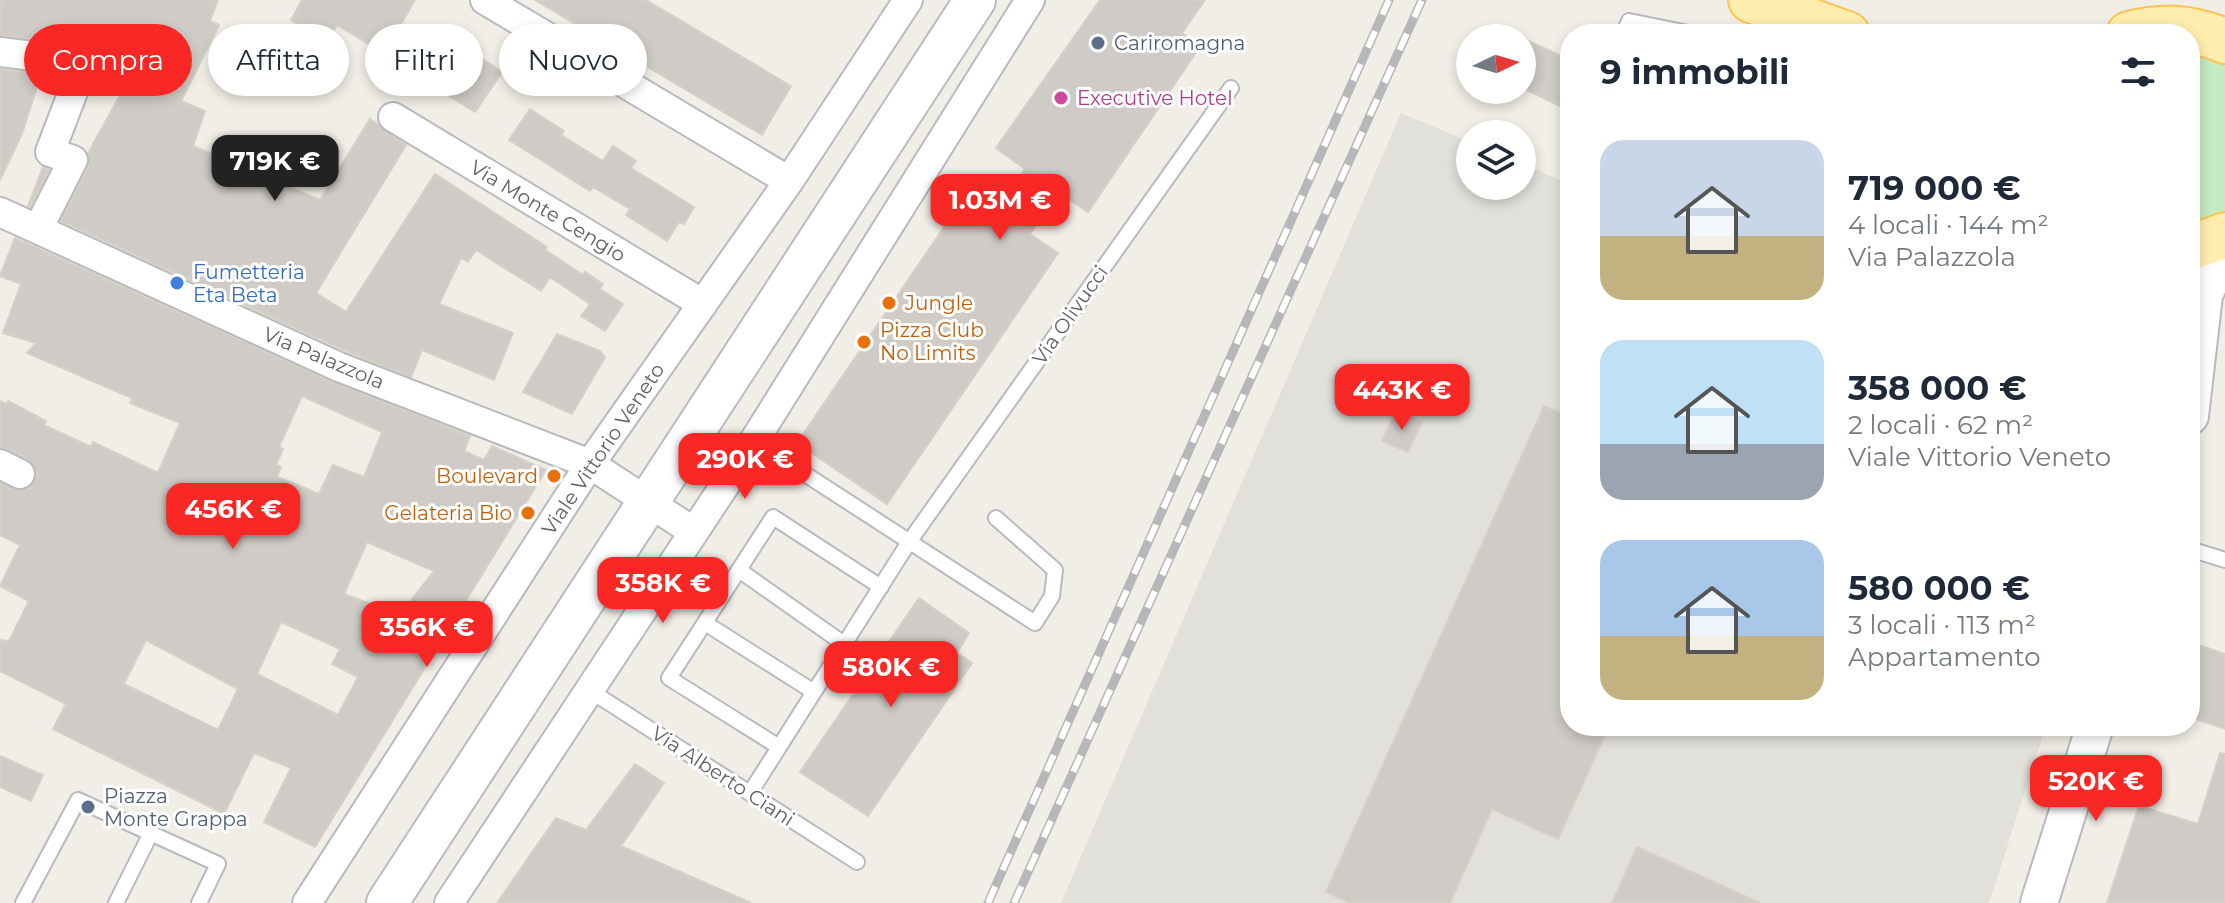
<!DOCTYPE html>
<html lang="it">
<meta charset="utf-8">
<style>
body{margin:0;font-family:Montserrat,sans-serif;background:#f6f6f7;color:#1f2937;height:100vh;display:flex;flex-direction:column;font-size:30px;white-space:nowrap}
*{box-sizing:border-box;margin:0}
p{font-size:26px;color:#747a83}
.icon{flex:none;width:44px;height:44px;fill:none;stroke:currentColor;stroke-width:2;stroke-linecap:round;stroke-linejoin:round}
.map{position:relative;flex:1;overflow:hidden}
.details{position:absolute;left:1560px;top:24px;width:640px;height:712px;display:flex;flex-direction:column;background:#fff;border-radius:32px;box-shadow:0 4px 12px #0003}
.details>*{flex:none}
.top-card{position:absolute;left:24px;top:24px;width:760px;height:72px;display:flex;gap:16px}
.needle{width:52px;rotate:85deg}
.buttons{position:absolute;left:1456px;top:24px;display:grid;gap:16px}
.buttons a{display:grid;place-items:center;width:80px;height:80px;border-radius:50%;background:#fff;box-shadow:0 4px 12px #0003;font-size:40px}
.price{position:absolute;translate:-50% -68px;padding:0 18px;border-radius:16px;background:#f92825;color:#fff;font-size:26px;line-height:52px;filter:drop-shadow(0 2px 4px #0008)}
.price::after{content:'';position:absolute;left:50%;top:48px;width:24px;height:18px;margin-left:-12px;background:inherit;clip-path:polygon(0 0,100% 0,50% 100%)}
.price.on{background:#222;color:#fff}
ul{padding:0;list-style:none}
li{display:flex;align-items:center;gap:24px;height:200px;padding:0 40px}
li span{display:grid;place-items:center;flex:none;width:224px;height:160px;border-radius:24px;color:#555}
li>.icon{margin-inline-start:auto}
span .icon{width:96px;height:96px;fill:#fffc;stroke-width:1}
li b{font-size:34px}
h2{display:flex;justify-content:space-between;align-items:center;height:96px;padding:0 40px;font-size:34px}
.tag{padding:0 28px;border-radius:36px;background:#fff;box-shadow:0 4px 12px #0003;font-size:28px;line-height:72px}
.tag.on{background:#f92825;color:#fff}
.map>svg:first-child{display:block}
.industrial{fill:#e2e0db}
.green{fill:#c4ebc1}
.building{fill:#cfcbc6;stroke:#d7d0c4;stroke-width:2;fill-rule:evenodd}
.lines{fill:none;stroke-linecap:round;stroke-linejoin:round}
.service-casing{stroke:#b7babe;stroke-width:18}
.minor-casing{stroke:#b7babe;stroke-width:32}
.tertiary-casing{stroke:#b7babe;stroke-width:40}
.secondary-casing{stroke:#b8bcc1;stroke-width:44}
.primary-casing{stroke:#fec353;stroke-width:48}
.service{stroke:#fff;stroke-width:14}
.minor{stroke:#fff;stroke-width:28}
.tertiary{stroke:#fff;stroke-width:36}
.secondary{stroke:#fff;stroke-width:40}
.primary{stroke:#ffedae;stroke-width:44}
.rail-casing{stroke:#b6b7b8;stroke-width:9}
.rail{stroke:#fff;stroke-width:6;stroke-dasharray:18;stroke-linecap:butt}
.service-dot{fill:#5c6f8a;stroke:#fff;stroke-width:3}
.hotel-dot{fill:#d1479c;stroke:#fff;stroke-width:3}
.shop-dot{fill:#3f7fe0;stroke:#fff;stroke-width:3}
.food-dot{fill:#e8710a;stroke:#fff;stroke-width:3}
.labels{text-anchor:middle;stroke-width:6;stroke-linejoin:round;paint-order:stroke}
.service-label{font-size:20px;fill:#4e5e75;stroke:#fff;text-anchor:start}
.hotel-label{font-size:20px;fill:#b23c85;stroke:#fff;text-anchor:start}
.street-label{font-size:20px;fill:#5e6368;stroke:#fff}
.shop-label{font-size:20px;fill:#366cbe;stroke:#fff;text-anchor:start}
.food-label{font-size:20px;fill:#c56008;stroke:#fff;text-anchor:start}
</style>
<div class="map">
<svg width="2225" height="903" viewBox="0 0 2225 903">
<rect width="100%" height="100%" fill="#f1eee7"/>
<path class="industrial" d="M1401 113 1470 142V186H1522V164L1570 184V726H2046L1989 903H1061Z"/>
<path class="green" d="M2190 46 2225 62V216L2190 231Z"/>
<path class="building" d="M0 0H218L210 21 219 25 181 101 205 111 193 146 320 200 370 119 406 145 316 293 346 312 435 174 547 247 545 250 583 275 585 272 603 284 600 289 623 304 605 331 581 316 590 304 550 277 541 291 476 250 468 262 461 258 439 304 513 333 494 380 422 350 411 377 346 351 61 221 88 168V153L128 81 98 70 88 56 55 42 0 35Z
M302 0H415L384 53 337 25 328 40 291 20Z
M535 0H646L791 86 762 135Z
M1100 0H1205L1182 33 1201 45 1088 212 1059 192 1030 234 1058 253 887 504 797 443 968 192 996 211 1025 169 996 148Z
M1522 38 1570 60V111L1522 88Z
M481 58 502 72 475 112 439 90 454 65 470 75Z
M0 69 41 74 22 134 0 180Z
M530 109 564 131 561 135 603 161 613 146 636 161 631 168 694 207 684 224 679 222 667 241 626 215 630 209 593 187 590 191 509 140Z
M43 167 49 170 30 207 28 206Z
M15 238 332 382 470 436 464 451 484 460 492 446 546 470 315 847 264 822 291 768 254 753 224 814 53 729 66 704 0 671V640L9 641 29 601 0 586 20 545 0 535V483L22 491 30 488 37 474 28 459 0 447V401L7 404 8 401 46 421 44 425 91 447 93 442 158 473 180 423 130 403 132 398 27 353 36 343 3 333 21 284 0 276ZM302 396 382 432 364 477 333 465 319 494 277 477 281 467 276 465 283 449 279 447ZM367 542 434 571 404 609 395 605 392 612 344 594ZM281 622 340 649 332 664 358 677 338 715 257 674ZM146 640 238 689 218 730 124 684Z
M557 334 600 351 605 357 572 414 523 392Z
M1544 406 1570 418V726H1609L1558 839 1492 809 1450 903H1350L1326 892Z
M1396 411 1422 422 1408 452 1382 441Z
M919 598 969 633 957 653 972 663 868 816 800 772Z
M2199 645 2225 654V729L2190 717V672Z
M2220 753 2225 754V903H2107L2139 806 2198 824Z
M0 756 43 775 31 801 0 787Z
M635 764 664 783 621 846 751 903H497L556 818 586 830Z
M1637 847 1760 903H1612Z"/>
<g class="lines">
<defs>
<path id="service" d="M1623 34 1629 21 1693 34
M754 441 1035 623 1052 596 1055 570 996 518
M2190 549 2225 560
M739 570 844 644
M705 623 814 692
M589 690 857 862
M779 747 669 678 773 517 881 587
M750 793 909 542 1231 88
M23 903 78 800 218 864 199 903
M116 903 151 833"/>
<path id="minor" d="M485 0 789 181
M0 52 49 58 81 71 50 152 73 160 38 229
M393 117 703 304
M0 212 339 367 590 464 694 532
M0 464 20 474
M307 903 590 464 789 181 908 0
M449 903 754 441 1030 0"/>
<path id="tertiary" d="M2190 416 2204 295 2225 247
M2039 903 2095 726"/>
<path id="secondary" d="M387 903 975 0"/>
<path id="primary" d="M1751 0 1847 34
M2129 34C2165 25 2191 27 2225 41
M2190 248 2225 235"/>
</defs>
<use href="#service" class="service-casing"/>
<use href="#minor" class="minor-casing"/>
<use href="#tertiary" class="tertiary-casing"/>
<use href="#secondary" class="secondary-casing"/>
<use href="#primary" class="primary-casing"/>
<use href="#service" class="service"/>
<use href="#minor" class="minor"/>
<use href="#tertiary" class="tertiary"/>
<use href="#secondary" class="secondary"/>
<use href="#primary" class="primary"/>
<defs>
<path id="rail" d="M988 903 1389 0
M1014 903 1422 0"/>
</defs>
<use href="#rail" class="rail-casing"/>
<use href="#rail" class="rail"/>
</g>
<g class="service-dot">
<circle cx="1098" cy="43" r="8"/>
<circle cx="88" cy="807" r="8"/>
</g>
<circle class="hotel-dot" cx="1061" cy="98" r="8"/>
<circle class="shop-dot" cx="177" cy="283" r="8"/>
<g class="food-dot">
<circle cx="889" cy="303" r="8"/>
<circle cx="864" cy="342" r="8"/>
<circle cx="554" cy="476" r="8"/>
<circle cx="528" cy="513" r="8"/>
</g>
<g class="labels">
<g class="service-label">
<text x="1114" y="50">Cariromagna</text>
<text x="104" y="803">Piazza<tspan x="104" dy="23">Monte Grappa</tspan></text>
</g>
<g class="hotel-label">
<text x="1077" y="105">Executive Hotel</text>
</g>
<g class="street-label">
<text transform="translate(548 211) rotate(31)" y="7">Via Monte Cengio</text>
<text transform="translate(1070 315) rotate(-55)" y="7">Via Olivucci</text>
<text transform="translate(324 358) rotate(23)" y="7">Via Palazzola</text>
<text transform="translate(603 449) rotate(-56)" y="7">Viale Vittorio Veneto</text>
<text transform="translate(723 776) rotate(33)" y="7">Via Alberto Ciani</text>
</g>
<g class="shop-label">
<text x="193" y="279">Fumetteria<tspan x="193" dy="23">Eta Beta</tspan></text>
</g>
<g class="food-label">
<text x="905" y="310">Jungle</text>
<text x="880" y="337">Pizza Club<tspan x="880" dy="23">No Limits</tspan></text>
<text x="538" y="483" text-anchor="end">Boulevard</text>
<text x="512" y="520" text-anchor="end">Gelateria Bio</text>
</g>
</g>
</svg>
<div class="buttons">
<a><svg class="needle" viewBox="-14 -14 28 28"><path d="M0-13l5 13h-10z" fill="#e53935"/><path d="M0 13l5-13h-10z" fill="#747a83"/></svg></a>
<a><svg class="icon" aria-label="layers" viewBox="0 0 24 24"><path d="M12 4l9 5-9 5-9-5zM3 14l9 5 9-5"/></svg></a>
</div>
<b class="price on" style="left:275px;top:203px">719K €</b>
<b class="price" style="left:1000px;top:242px">1.03M €</b>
<b class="price" style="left:1402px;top:432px">443K €</b>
<b class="price" style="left:745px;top:501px">290K €</b>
<b class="price" style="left:233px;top:551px">456K €</b>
<b class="price" style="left:663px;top:625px">358K €</b>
<b class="price" style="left:427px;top:669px">356K €</b>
<b class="price" style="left:891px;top:709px">580K €</b>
<b class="price" style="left:2096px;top:823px">520K €</b>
<div class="top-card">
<a class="tag on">Compra</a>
<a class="tag">Affitta</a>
<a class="tag">Filtri</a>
<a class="tag">Nuovo</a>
</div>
<section class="details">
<h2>9 immobili<svg class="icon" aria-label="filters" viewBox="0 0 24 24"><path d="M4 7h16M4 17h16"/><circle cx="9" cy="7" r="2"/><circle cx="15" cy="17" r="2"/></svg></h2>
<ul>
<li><span style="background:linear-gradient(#c9d6e8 60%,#c2b280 0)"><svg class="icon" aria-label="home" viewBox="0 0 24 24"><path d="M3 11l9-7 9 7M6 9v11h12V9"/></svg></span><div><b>719 000 €</b><p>4 locali · 144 m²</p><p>Via Palazzola</p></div></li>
<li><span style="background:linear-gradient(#bfe0f5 65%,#9aa5b1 0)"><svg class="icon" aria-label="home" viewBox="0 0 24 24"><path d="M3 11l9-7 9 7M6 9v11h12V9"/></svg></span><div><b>358 000 €</b><p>2 locali · 62 m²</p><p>Viale Vittorio Veneto</p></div></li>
<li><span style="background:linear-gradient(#a9c7e8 60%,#c2b280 0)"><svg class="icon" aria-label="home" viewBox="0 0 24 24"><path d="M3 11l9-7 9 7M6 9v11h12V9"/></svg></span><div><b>580 000 €</b><p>3 locali · 113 m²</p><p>Appartamento</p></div></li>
</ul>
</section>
</div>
